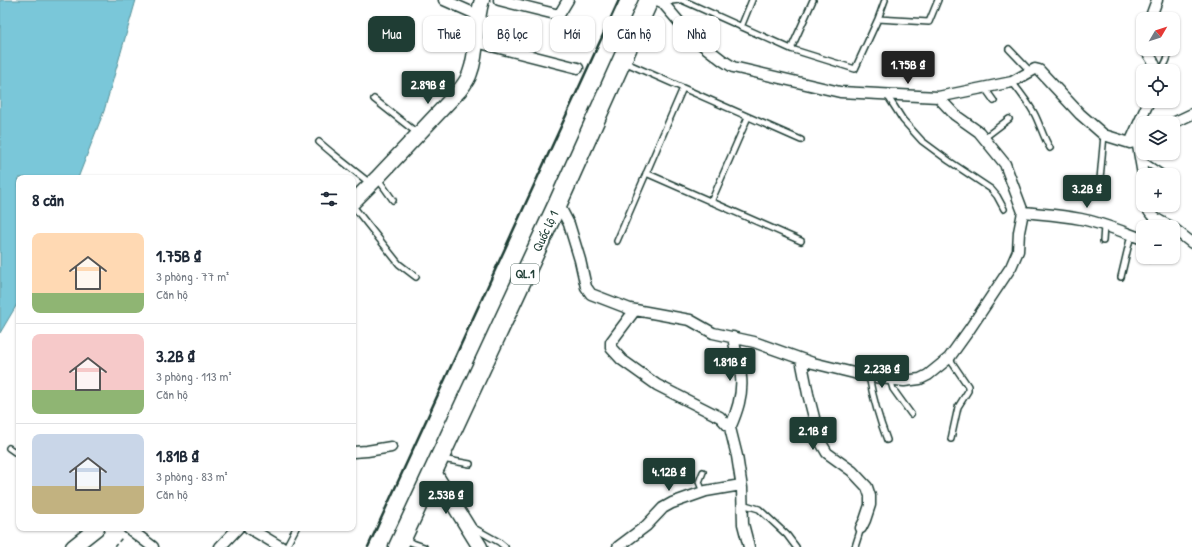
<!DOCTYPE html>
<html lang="vi">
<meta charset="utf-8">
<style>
body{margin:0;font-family:"Patrick Hand",sans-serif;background:#f2f2f3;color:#1f2937;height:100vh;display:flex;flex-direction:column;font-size:15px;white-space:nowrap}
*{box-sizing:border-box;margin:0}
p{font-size:13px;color:#747a83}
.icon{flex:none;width:22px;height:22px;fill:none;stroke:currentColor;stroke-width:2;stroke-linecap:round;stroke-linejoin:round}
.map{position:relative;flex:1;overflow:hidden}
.drawer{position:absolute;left:16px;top:175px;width:340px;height:356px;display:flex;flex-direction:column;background:#fff;border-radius:8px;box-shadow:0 1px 3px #0004}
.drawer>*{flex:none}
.top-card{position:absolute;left:368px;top:16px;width:380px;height:36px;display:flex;gap:8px}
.needle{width:26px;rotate:51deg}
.controls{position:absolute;left:1136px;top:12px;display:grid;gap:8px}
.controls a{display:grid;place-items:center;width:44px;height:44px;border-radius:8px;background:#fff;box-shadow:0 1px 3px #0004;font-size:20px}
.price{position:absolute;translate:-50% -34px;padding:0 9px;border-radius:4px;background:#1f3d34;color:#fff;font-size:13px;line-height:26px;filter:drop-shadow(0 1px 2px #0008)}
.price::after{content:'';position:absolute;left:50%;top:24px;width:12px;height:9px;margin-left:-6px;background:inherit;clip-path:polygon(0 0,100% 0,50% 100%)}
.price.on{background:#222;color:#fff}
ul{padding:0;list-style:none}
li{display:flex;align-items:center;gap:12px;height:100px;padding:0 16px}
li+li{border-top:1px solid #e0e1e3}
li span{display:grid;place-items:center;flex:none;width:112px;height:80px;border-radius:8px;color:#555}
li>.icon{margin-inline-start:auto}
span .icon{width:48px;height:48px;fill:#fffc;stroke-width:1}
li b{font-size:17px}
h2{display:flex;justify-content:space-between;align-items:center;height:48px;padding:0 16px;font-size:17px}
.chip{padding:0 14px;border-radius:8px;background:#fff;box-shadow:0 1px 3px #0004;font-size:14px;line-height:36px}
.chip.on{background:#1f3d34;color:#fff}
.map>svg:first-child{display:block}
.water{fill:#7ac7d9;stroke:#569097}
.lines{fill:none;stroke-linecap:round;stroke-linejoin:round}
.lane-casing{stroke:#1f3d34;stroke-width:8}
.street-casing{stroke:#1f3d34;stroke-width:13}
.secondary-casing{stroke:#1f3d34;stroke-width:17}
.highway-casing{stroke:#1f3d34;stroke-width:21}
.path{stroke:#1f3d34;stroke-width:1.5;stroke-dasharray:4 3;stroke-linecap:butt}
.lane{stroke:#fff;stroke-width:5}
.street{stroke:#fff;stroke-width:10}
.secondary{stroke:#fff;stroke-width:14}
.highway{stroke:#fff;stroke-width:18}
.rail{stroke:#1f3d34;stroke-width:2.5}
.labels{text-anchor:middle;stroke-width:3.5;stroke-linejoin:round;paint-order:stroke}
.shield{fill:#fff;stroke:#627771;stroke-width:1}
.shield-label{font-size:12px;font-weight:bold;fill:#1f3d34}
.street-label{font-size:13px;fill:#1f3d34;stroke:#fff}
</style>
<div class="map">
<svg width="1192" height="547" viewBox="0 0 1192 547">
<rect width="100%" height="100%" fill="#fff"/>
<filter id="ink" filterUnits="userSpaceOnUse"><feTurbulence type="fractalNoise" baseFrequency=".025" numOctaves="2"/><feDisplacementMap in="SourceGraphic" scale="8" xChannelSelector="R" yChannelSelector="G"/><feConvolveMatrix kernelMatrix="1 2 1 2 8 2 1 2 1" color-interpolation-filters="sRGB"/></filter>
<g filter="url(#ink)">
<path class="water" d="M0 0H136L104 111 78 178H19V301L0 333Z"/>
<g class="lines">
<defs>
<path id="lane" d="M682 0 791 49 855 69 878 19 929 22 938 0
M663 2 680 0
M878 19 885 0
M741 27 752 0
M791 49 813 0
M1009 49 1031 72
M624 62 801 140
M1160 71C1166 65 1168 57 1170 49
M1012 82C1020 92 1028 102 1034 113 1040 124 1043 137 1050 148
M984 87 994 101
M887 95 903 120 922 141 949 161 991 189 997 196 1004 209
M374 99 417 133
M984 138 1009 119
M319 142 332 153 371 184
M1141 159 1165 175
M646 173 801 241
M378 179 393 200
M1100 179 1104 135
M711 202 748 117
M353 206 399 264 416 277
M617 241 683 88
M1103 241 1104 226
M1149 259 1150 257
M1121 277 1131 235
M949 358 968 386V391L958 407 951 439
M869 376C873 398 879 419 887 440
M890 379 893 389 911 414
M9 448 19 455
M442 459 470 464
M703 472 699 482 703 492
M742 504 759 509 787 535 796 547
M472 527 499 542 505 547
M404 540 424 547
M286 547 296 528
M855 547 861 528"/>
<path id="street" d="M444 0 478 15
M499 0 559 15 568 0
M657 0 662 2 692 37 722 60 733 67 840 92 938 97 1012 82 1035 69 1039 70 1080 114 1104 135 1130 143 1143 138
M1150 19 1157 0
M476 42 578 68
M1146 49C1149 58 1155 60 1156 71
M1173 123 1192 114
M1137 140 1143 175
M1130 143 1149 101
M558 203 569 224 580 260 586 287 591 294 630 309 690 320 713 333 754 342 813 363 854 373 881 378 904 381 920 379 928 375 949 358 969 330 1011 267 1018 251 1019 232 1023 212 1005 164 979 132 955 115 938 97
M1147 205C1149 218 1161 221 1171 227
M1023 212C1042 214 1062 215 1081 219 1102 223 1123 232 1143 239
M1173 228 1192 243
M635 310 611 342V348L622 360 657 385 720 417 730 428 737 456 742 488 743 524 749 547
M801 359 808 394 820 441 827 453 852 471 867 487 870 496V505L865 520 861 528
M730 428C737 412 743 395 741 377 740 364 735 350 733 337
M353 452 367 451 391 447
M128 528 153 547
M249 528 281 547
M220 547 238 528
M618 547 646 526 663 508 672 503 706 491 741 485"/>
<path id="secondary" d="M353 202 377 178 459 91C463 86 468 80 470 73 479 50 474 24 482 0
M433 471 480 547
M73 547 97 528"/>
<path id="highway" d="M398 547 558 203 649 0"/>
</defs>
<use href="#lane" class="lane-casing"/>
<use href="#street" class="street-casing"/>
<use href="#secondary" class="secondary-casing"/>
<use href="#highway" class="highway-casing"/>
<path class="path" d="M114 547 123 537"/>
<use href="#lane" class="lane"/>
<use href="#street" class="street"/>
<use href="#secondary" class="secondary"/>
<use href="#highway" class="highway"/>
<path class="rail" d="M368 547 619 0"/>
</g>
</g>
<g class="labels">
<rect class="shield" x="511" y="264" width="28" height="20" rx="3"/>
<g class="shield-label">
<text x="525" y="278">QL.1</text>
</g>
<g class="street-label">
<text transform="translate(545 231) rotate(-65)" y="5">Quốc lộ 1</text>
</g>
</g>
</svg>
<div class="controls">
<a><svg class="needle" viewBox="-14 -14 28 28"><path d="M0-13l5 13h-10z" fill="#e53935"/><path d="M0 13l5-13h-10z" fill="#747a83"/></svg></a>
<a><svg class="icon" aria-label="locate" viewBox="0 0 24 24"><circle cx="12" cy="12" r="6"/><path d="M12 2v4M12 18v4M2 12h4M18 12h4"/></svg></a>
<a><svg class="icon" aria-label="layers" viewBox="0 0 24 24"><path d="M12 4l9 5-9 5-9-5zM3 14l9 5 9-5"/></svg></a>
<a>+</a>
<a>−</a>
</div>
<b class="price on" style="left:908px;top:85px">1.75B ₫</b>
<b class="price" style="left:428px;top:105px">2.89B ₫</b>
<b class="price" style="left:1087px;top:209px">3.2B ₫</b>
<b class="price" style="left:730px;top:382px">1.81B ₫</b>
<b class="price" style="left:882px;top:389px">2.23B ₫</b>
<b class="price" style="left:813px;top:451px">2.1B ₫</b>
<b class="price" style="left:669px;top:492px">4.12B ₫</b>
<b class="price" style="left:446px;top:515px">2.53B ₫</b>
<div class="top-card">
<a class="chip on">Mua</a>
<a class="chip">Thuê</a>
<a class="chip">Bộ lọc</a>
<a class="chip">Mới</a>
<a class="chip">Căn hộ</a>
<a class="chip">Nhà</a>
</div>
<section class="drawer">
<h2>8 căn<svg class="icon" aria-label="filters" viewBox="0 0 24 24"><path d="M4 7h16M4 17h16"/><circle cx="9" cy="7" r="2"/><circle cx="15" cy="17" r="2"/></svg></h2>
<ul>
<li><span style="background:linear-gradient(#ffd9b3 75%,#8fb573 0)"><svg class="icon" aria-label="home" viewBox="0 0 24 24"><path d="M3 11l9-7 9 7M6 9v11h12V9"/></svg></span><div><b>1.75B ₫</b><p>3 phòng · 77 m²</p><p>Căn hộ</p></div></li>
<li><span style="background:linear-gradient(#f6c9c9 70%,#8fb573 0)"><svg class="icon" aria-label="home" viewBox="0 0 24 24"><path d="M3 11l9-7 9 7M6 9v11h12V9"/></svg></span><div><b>3.2B ₫</b><p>3 phòng · 113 m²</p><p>Căn hộ</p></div></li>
<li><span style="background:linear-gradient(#c9d6e8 65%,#c2b280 0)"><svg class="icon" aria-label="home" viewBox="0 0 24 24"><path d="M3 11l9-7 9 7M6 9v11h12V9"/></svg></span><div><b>1.81B ₫</b><p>3 phòng · 83 m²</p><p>Căn hộ</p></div></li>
</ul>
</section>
</div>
